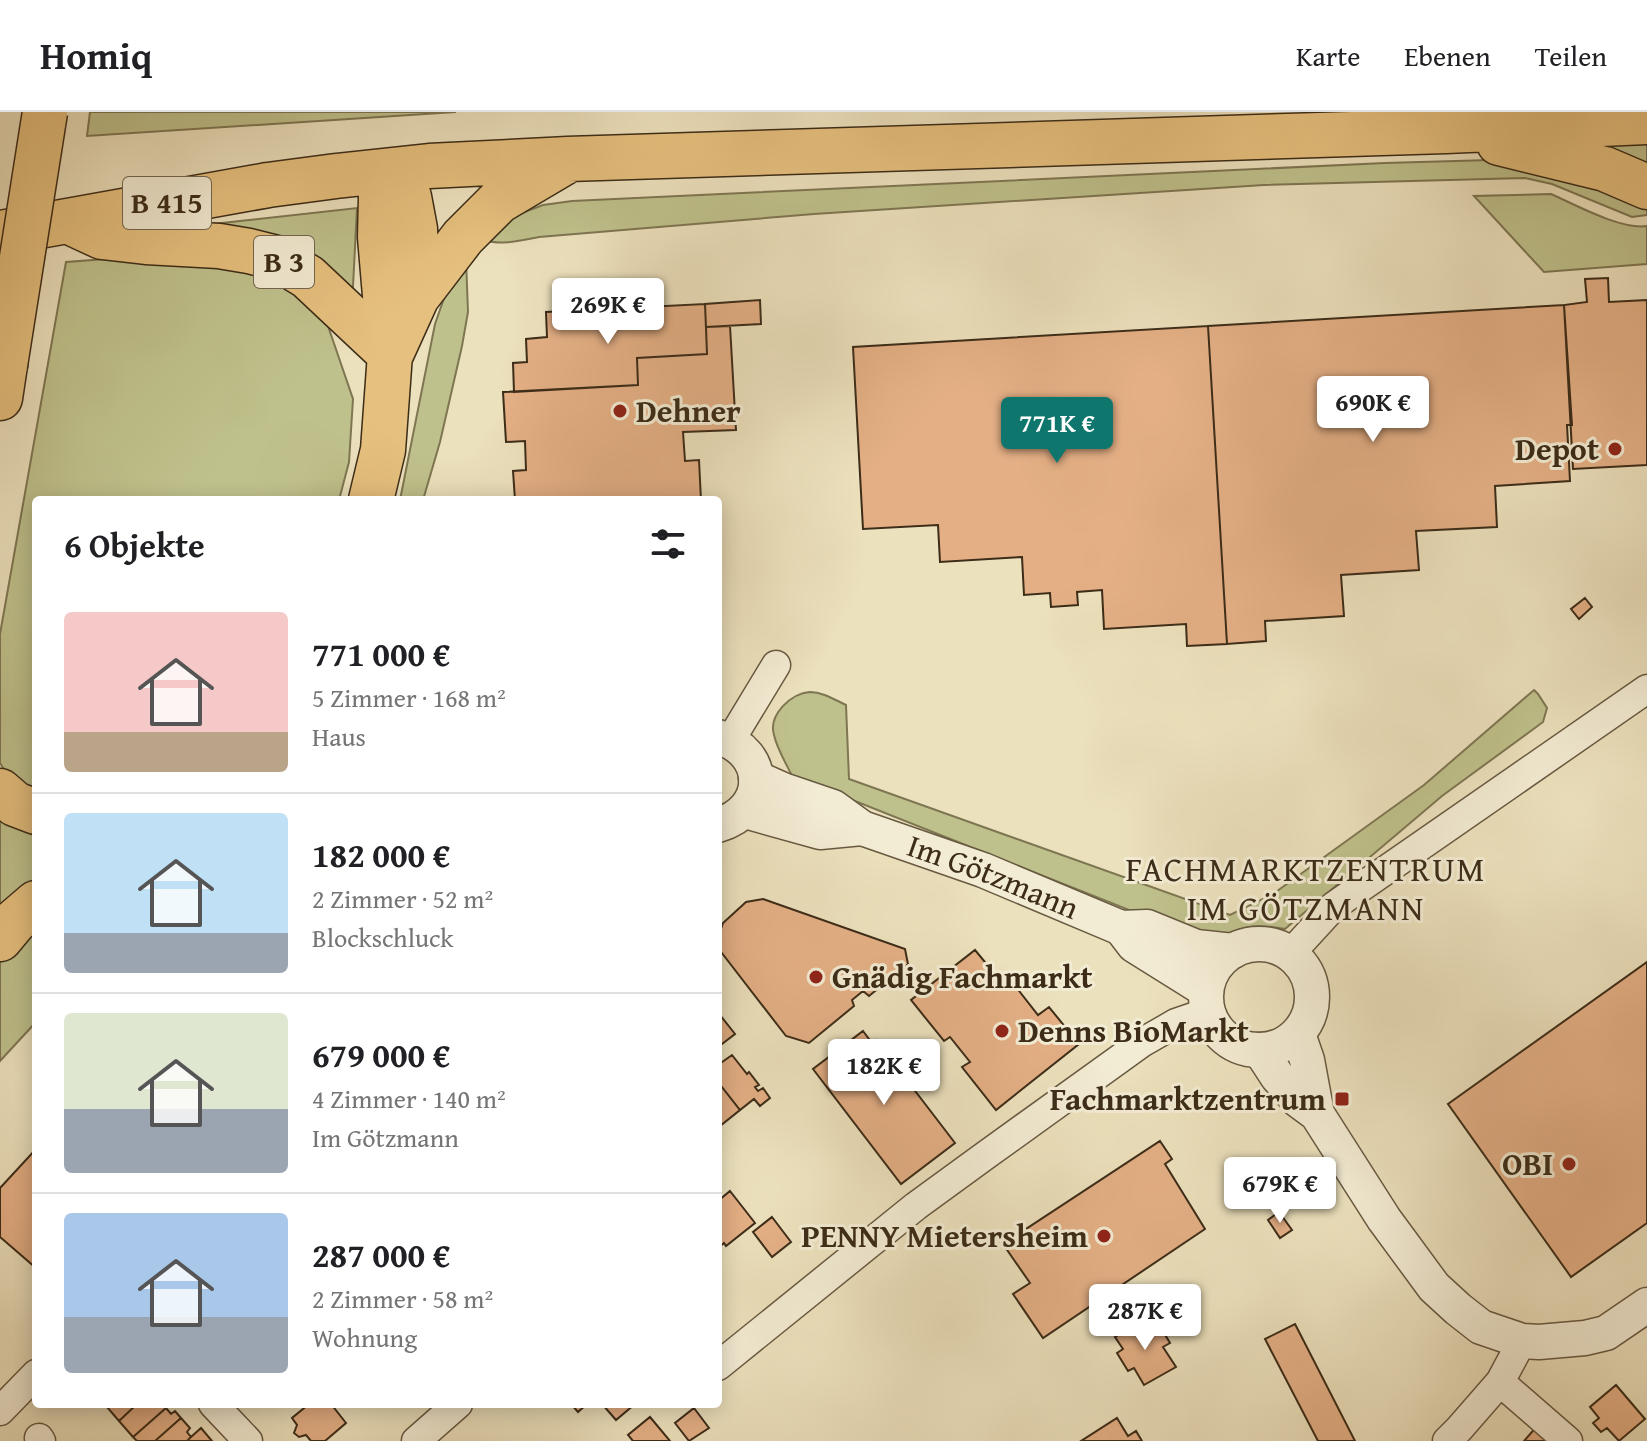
<!DOCTYPE html>
<html lang="de">
<meta charset="utf-8">
<style>
body{margin:0;font-family:"Gentium Book Plus",serif;background:#f6f6f6;color:#202124;height:100vh;display:flex;flex-direction:column;font-size:30px;white-space:nowrap}
*{box-sizing:border-box;margin:0}
p{font-size:26px;color:#757577}
.icon{flex:none;width:44px;height:44px;fill:none;stroke:currentColor;stroke-width:2;stroke-linecap:round;stroke-linejoin:round}
.map{position:relative;flex:1;overflow:hidden}
.drawer{position:absolute;left:32px;top:384px;width:690px;height:912px;display:flex;flex-direction:column;background:#fff;border-radius:8px;box-shadow:0 4px 20px #0003}
.drawer>*{flex:none}
.price{position:absolute;translate:-50% -68px;padding:0 18px;border-radius:8px;background:#fff;color:#222;font-size:26px;line-height:52px;filter:drop-shadow(0 2px 4px #0008)}
.price::after{content:'';position:absolute;left:50%;top:48px;width:24px;height:18px;margin-left:-12px;background:inherit;clip-path:polygon(0 0,100% 0,50% 100%)}
.price.current{background:#0f766e;color:#fff}
ul{padding:0;list-style:none}
li{display:flex;align-items:center;gap:24px;height:200px;padding:0 32px}
li+li{border-top:2px solid #e0e0e0}
li span{display:grid;place-items:center;flex:none;width:224px;height:160px;border-radius:8px;color:#555}
li>.icon{margin-inline-start:auto}
span .icon{width:96px;height:96px;fill:#fffc;stroke-width:1}
li b{font-size:34px}
h2{display:flex;justify-content:space-between;align-items:center;height:96px;padding:0 32px;font-size:34px}
header{display:flex;align-items:center;gap:48px;box-sizing:border-box;height:112px;padding:0 40px;background:#fff;border-bottom:2px solid #e0e0e0}
header strong{font-size:38px}
nav{display:flex;gap:44px;margin-inline-start:auto;font-size:28px}
.map>svg:first-child{display:block}
.green{fill:#bfc18c;stroke:#7e7652;stroke-width:2}
.building{fill:#e4af85;stroke:#3c2c18;stroke-width:2}
.lines{fill:none;stroke-linecap:round;stroke-linejoin:round}
.minor-casing{stroke:#685941;stroke-width:31}
.tertiary-casing{stroke:#685941;stroke-width:37}
.primary-casing{stroke:#3c2c18;stroke-width:47}
.minor{stroke:#f3ecd4;stroke-width:28}
.tertiary{stroke:#f3ecd4;stroke-width:34}
.primary{stroke:#e6c07e;stroke-width:44}
.primary-bridge-casing{stroke:#3c2c18;stroke-width:47;stroke-linecap:butt}
.primary-bridge{stroke:#e6c07e;stroke-width:44}
.poi-dot{fill:#8f2418;stroke:#f3ecd4;stroke-width:3}
.labels{text-anchor:middle;stroke-width:6;stroke-linejoin:round;paint-order:stroke}
.shield{fill:#f3ecd4;stroke:#736650;stroke-width:2}
.shield-label{font-size:30px;font-weight:bold;fill:#3c2c18}
.poi-label{font-size:32px;font-weight:bold;fill:#3c2c18;stroke:#f3ecd4;text-anchor:end}
.street-label{font-size:32px;fill:#3c2c18;stroke:#f3ecd4}
.neighbourhood-label{font-size:34px;letter-spacing:2px;fill:#3c2c18;stroke:#f3ecd4}
</style>
<header>
<strong>Homiq</strong>
<nav><a>Karte</a><a>Ebenen</a><a>Teilen</a></nav>
</header>
<div class="map">
<svg width="1647" height="1329" viewBox="0 0 1647 1329">
<rect width="100%" height="100%" fill="#ece1bd"/>
<filter id="stains"><feTurbulence type="fractalNoise" baseFrequency=".0025" numOctaves="4"/><feColorMatrix values="0 0 0 0 .2 0 0 0 0 .09 0 0 0 0 .02 0 0 0 .5 -.17"/></filter>
<radialGradient id="worn" r=".72"><stop offset=".6" stop-color="#630" stop-opacity="0"/><stop offset="1" stop-color="#630" stop-opacity=".3"/></radialGradient>
<path class="green" d="M90 0H456L87 24Z
M1647 27V55L1572 30Z
M1527 47 1647 87V103L1632 105 1552 72 1525 66 1264 73 814 102 539 125C522 128 501 134 485 128L504 108 543 93 572 89 1385 51Z
M1551 82C1576 93 1621 118 1647 114V152L1544 160 1474 84Z
M357 96 352 194 195 114Z
M174 142 269 164 294 180 328 214 353 287 349 350 339 388H36V682L7 662 0 651V522L66 150Z
M466 147 468 200 462 234 440 330 423 388H400L435 212 448 175Z
M1534 578 1538 582 1547 596 1543 610 1442 684 1285 817C1253 811 1240 814 1212 831L792 664C786 651 777 637 774 623 768 603 791 581 810 580 823 580 835 588 846 593L849 667 1230 803 1273 782 1424 673Z
M0 693 36 713V771L0 810Z
M36 810V910L0 949V846Z"/>
<path class="building" d="M1608 166 1609 190 1647 188V353L1573 357 1564 193 1587 190 1585 167Z
M760 188 761 212 706 215 705 192Z
M705 192 707 242 637 246 638 273 514 280 513 251 527 250 526 227 547 225 546 200Z
M1564 193 1572 313H1567L1570 369 1495 374 1497 415 1416 419 1419 458 1341 463 1344 504 1265 509 1266 529 1227 532 1208 214Z
M730 214 736 318 683 320 685 349 699 348 701 388H515L513 359 526 358 525 329 506 330 503 280 638 273 637 246 707 242 706 215Z
M1208 214 1227 532 1187 534 1186 512 1104 517 1102 478 1077 480 1078 493 1051 495 1050 481 1024 483 1022 445 940 450 938 413 863 417 853 235Z
M1585 486 1592 495 1579 507 1571 497Z
M763 787 905 837 908 852 869 884 863 879 852 888 854 894 809 931 786 924 718 836V826L723 811 746 790Z
M975 838 998 866 1005 861 1038 903 1049 895 1079 932 996 998 962 955 970 950 950 925 944 929 911 888Z
M1647 850V1111L1571 1165 1448 992Z
M720 903 735 922 718 935V905Z
M863 919 872 931 876 928 955 1031 901 1072 813 957Z
M732 943 747 962 749 960 759 973 755 975 758 979 763 976 770 986 760 994 754 987 740 998 718 970V953Z
M718 970 740 998 720 1014 718 1011Z
M1160 1029 1172 1047 1165 1052 1205 1117 1043 1226 1013 1182 1030 1171 1003 1132Z
M36 1037V1156L0 1125V1076Z
M730 1079 755 1111 726 1134 724 1131 718 1136V1089Z
M1279 1100 1292 1118 1280 1126 1268 1108Z
M772 1105 791 1130 772 1145 753 1120Z
M1145 1207 1153 1221 1161 1216 1170 1231 1163 1235 1176 1255 1144 1273 1134 1256 1128 1259 1117 1241 1123 1237 1115 1225Z
M1295 1212 1355 1329H1318L1265 1227Z
M1616 1273 1645 1307 1619 1329 1607 1316 1601 1320 1593 1311 1599 1306 1590 1295Z
M110 1292H137L119 1309 107 1295Z
M137 1292H162L166 1296 133 1325 119 1309Z
M309 1292H331L346 1311 325 1329H311L306 1323 299 1325 294 1321 297 1313 292 1306Z
M571 1292H587L578 1300Z
M602 1292H635L616 1308Z
M166 1296 171 1302 175 1299 181 1306 155 1329H137L133 1325Z
M694 1296 709 1316 689 1329 675 1311Z
M650 1305 670 1329H633L628 1323Z
M181 1306 190 1316 187 1320 191 1325 187 1329H155Z
M1117 1306 1128 1324 1136 1319 1142 1329H1081Z
M1538 1313 1555 1329H1524Z
M201 1316 212 1329H187L191 1325Z"/>
<g class="lines">
<defs>
<path id="minor" d="M730 629 776 553
M1290 842 1334 794 1647 577
M718 1254 916 1094 986 1043 1143 930 1176 911 1208 900
M1500 1270 1568 1329
M213 1292 248 1329
M0 1299 36 1262
M39 1326 41 1329
M416 1329 458 1292
M1447 1329 1459 1317 1500 1270 1522 1229"/>
<g id="tertiary">
<path d="M718 625C769 640 769 698 718 713"/>
<path id="s1" d="M756 666 783 678 833 695 862 716 983 758 1121 816 1147 815 1196 835 1233 839"/>
<path d="M745 699 820 720 862 716"/>
<path d="M1121 816 1134 833 1206 878"/>
<circle cx="1259" cy="885" r="53"/>
<path d="M1298 922 1307 948 1317 1002"/>
<path d="M1260 938 1277 964 1298 988 1317 1002 1384 1107 1434 1175 1458 1197 1481 1215 1522 1229 1539 1230 1585 1226 1606 1221 1647 1193"/>
</g>
<path id="primary" d="M1499 31 1605 57 1647 75
M395 58 409 85 415 117 417 185
M76 113 102 125 146 130 219 134 249 139 277 146 308 165 390 242
M0 121 268 73 336 64 429 54 568 47 1446 19 1647 10
M392 240 417 185 463 125 499 89 565 50
M0 286 5 253
M371 388 383 338 390 242 380 125 381 85 395 58
M0 679 15 692 36 700
M0 827 15 809 36 791"/>
</defs>
<use href="#minor" class="minor-casing"/>
<use href="#tertiary" class="tertiary-casing"/>
<use href="#primary" class="primary-casing"/>
<use href="#minor" class="minor"/>
<use href="#tertiary" class="tertiary"/>
<use href="#primary" class="primary"/>
<defs>
<path id="primary-bridge" d="M5 253 45 0"/>
</defs>
<use href="#primary-bridge" class="primary-bridge-casing"/>
<use href="#primary-bridge" class="primary-bridge"/>
</g>
<g class="poi-dot">
<circle cx="620" cy="299" r="8"/>
<circle cx="1615" cy="337" r="8"/>
<circle cx="816" cy="865" r="8"/>
<circle cx="1002" cy="919" r="8"/>
<rect x="1334" y="979" width="16" height="16" rx="4"/>
<circle cx="1569" cy="1052" r="8"/>
<circle cx="1104" cy="1124" r="8"/>
</g>
<g class="labels">
<g class="shield">
<rect x="123" y="65" width="88" height="52" rx="6"/>
<rect x="254" y="124" width="60" height="52" rx="6"/>
</g>
<g class="shield-label">
<text x="167" y="101">B 415</text>
<text x="284" y="160">B 3</text>
</g>
<g class="poi-label">
<text x="636" y="310" text-anchor="start">Dehner</text>
<text x="1599" y="348">Depot</text>
<text x="832" y="876" text-anchor="start">Gnädig Fachmarkt</text>
<text x="1018" y="930" text-anchor="start">Denns BioMarkt</text>
<text x="1326" y="998">Fachmarktzentrum</text>
<text x="1553" y="1063">OBI</text>
<text x="1088" y="1135">PENNY Mietersheim</text>
</g>
<g class="street-label">
<text dy="11" stroke="none"><textPath href="#s1" startOffset="258">Im Götzmann</textPath></text>
</g>
<g class="neighbourhood-label">
<text x="1306" y="769">FACHMARKTZENTRUM<tspan x="1306" dy="39">IM GÖTZMANN</tspan></text>
</g>
</g>
<rect width="100%" height="100%" filter="url(#stains)"/>
<rect width="100%" height="100%" fill="url(#worn)"/>
</svg>
<b class="price" style="left:608px;top:234px">269K €</b>
<b class="price" style="left:1373px;top:332px">690K €</b>
<b class="price current" style="left:1057px;top:353px">771K €</b>
<b class="price" style="left:884px;top:995px">182K €</b>
<b class="price" style="left:1280px;top:1113px">679K €</b>
<b class="price" style="left:1145px;top:1240px">287K €</b>
<section class="drawer">
<h2>6 Objekte<svg class="icon" aria-label="filters" viewBox="0 0 24 24"><path d="M4 7h16M4 17h16"/><circle cx="9" cy="7" r="2"/><circle cx="15" cy="17" r="2"/></svg></h2>
<ul>
<li><span style="background:linear-gradient(#f6c9c9 75%,#b9a48a 0)"><svg class="icon" aria-label="home" viewBox="0 0 24 24"><path d="M3 11l9-7 9 7M6 9v11h12V9"/></svg></span><div><b>771 000 €</b><p>5 Zimmer · 168 m²</p><p>Haus</p></div></li>
<li><span style="background:linear-gradient(#bfe0f5 75%,#9aa5b1 0)"><svg class="icon" aria-label="home" viewBox="0 0 24 24"><path d="M3 11l9-7 9 7M6 9v11h12V9"/></svg></span><div><b>182 000 €</b><p>2 Zimmer · 52 m²</p><p>Blockschluck</p></div></li>
<li><span style="background:linear-gradient(#dfe7d0 60%,#9aa5b1 0)"><svg class="icon" aria-label="home" viewBox="0 0 24 24"><path d="M3 11l9-7 9 7M6 9v11h12V9"/></svg></span><div><b>679 000 €</b><p>4 Zimmer · 140 m²</p><p>Im Götzmann</p></div></li>
<li><span style="background:linear-gradient(#a9c7e8 65%,#9aa5b1 0)"><svg class="icon" aria-label="home" viewBox="0 0 24 24"><path d="M3 11l9-7 9 7M6 9v11h12V9"/></svg></span><div><b>287 000 €</b><p>2 Zimmer · 58 m²</p><p>Wohnung</p></div></li>
</ul>
</section>
</div>
